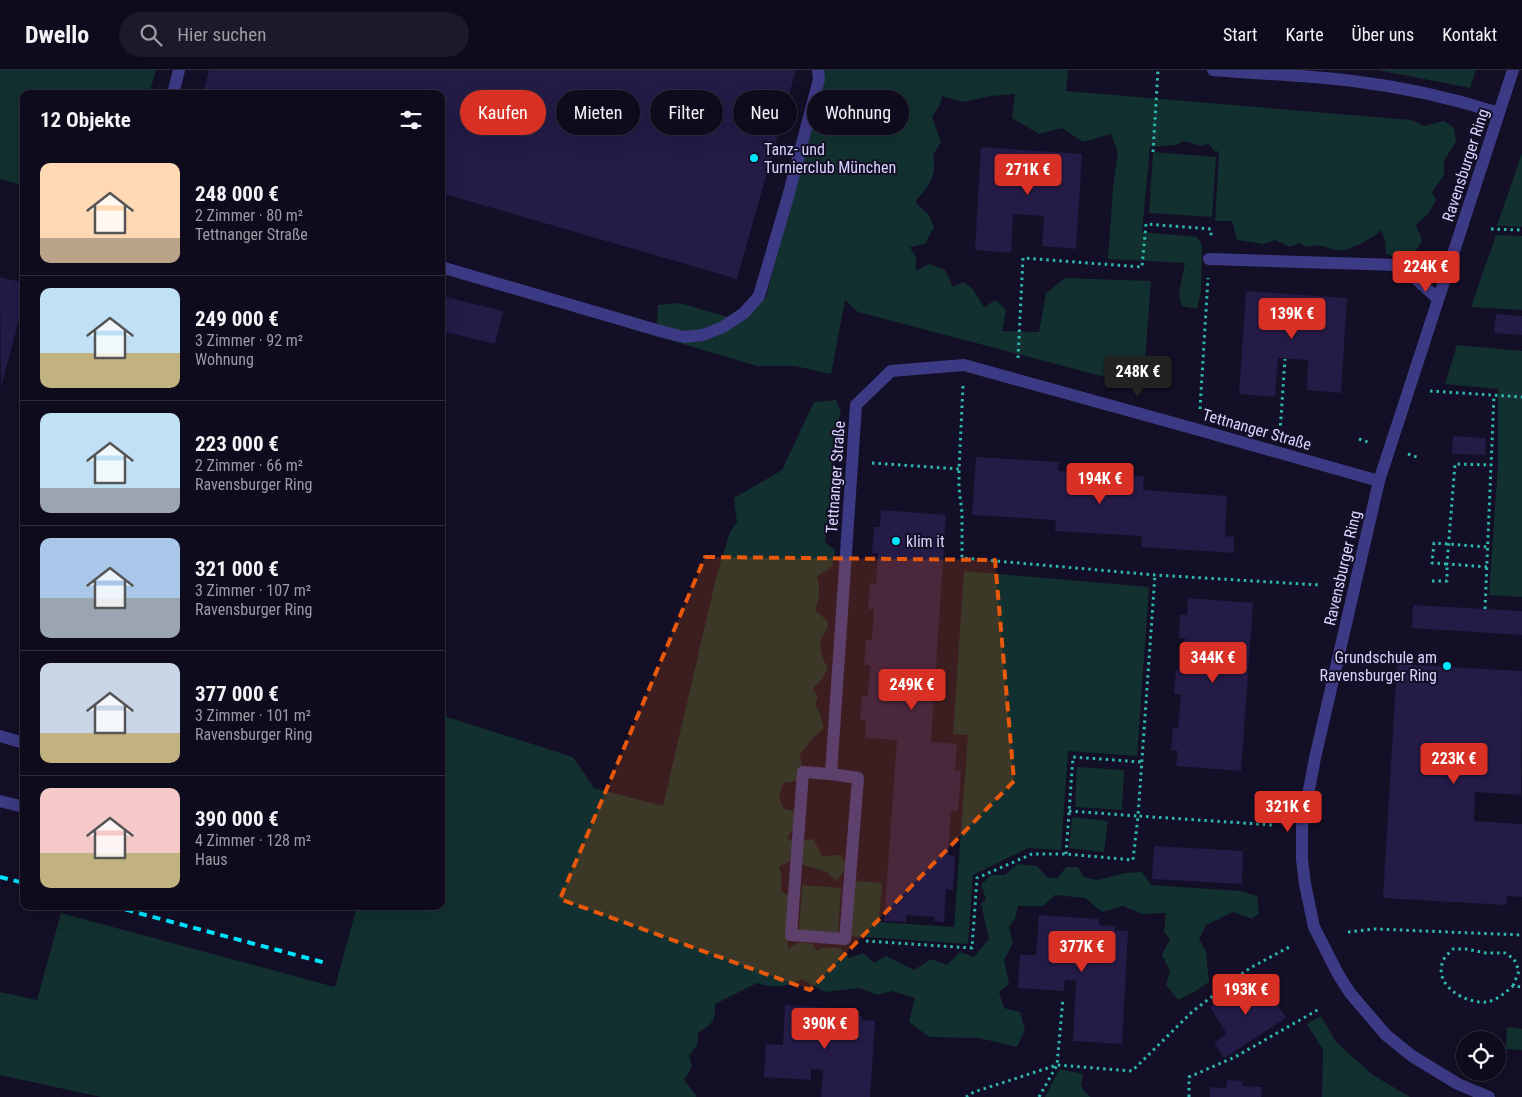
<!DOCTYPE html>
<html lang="de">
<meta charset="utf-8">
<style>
body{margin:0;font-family:"Roboto Condensed",sans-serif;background:#1c1929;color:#f1f3f6;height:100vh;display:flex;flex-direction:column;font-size:19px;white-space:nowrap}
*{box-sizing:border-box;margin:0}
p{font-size:16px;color:#9b9ba3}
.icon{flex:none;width:28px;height:28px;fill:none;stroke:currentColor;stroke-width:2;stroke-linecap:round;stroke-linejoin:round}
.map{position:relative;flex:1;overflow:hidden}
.drawer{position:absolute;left:20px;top:20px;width:425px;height:820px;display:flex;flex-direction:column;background:#0e0b1c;border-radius:10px;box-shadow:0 5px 20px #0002,0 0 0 1px #2e2b3b}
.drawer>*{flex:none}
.hud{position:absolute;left:460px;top:20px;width:475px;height:45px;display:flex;gap:10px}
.fabs{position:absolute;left:1456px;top:961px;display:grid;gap:10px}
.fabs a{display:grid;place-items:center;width:50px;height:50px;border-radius:50%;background:#0e0b1c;box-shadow:0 5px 20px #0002,0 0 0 1px #2e2b3b;font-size:25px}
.price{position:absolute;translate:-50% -42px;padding:0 11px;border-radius:5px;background:#d93025;color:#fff;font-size:16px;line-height:32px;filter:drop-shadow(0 1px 2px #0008)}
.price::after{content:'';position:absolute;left:50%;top:30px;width:15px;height:11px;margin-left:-8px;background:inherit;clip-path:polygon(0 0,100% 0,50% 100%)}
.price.selected{background:#222;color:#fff}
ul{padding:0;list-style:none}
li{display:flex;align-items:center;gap:15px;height:125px;padding:0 20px}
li+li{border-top:1px solid #2e2b3b}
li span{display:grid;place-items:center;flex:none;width:140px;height:100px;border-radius:10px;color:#555}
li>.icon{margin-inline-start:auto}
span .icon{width:60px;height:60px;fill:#fffc;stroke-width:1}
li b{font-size:21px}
h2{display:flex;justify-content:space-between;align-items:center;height:60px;padding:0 20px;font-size:21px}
.chip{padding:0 18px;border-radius:22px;background:#0e0b1c;box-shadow:0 5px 20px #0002,0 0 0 1px #2e2b3b;font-size:18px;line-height:45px}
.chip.selected{background:#d93025;color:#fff}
header{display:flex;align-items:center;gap:30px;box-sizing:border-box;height:70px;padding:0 25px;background:#0e0b1c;border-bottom:1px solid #2e2b3b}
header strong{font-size:24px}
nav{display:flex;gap:28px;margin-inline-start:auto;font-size:18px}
.search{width:350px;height:45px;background:#1c1929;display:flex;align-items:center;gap:12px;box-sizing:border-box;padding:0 18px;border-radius:28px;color:#9b9ba3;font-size:19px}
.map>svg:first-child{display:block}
.green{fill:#12302f}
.building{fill:#241b47}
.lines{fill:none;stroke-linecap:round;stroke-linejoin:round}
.path{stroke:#2fb8b0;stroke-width:3;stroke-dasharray:2.5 4;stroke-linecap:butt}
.minor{stroke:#3d3a85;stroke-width:12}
.rail{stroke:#00e5ff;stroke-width:4;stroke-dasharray:8 6;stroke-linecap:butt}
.marked{fill:#e8590c;fill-opacity:0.2;stroke:#e8590c;stroke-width:4;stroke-dasharray:10 6;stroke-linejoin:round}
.poi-dot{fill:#00e5ff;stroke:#130f26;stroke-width:2}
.labels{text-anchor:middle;stroke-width:4;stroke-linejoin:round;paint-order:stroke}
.poi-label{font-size:16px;fill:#d9d4ff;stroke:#130f26;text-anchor:start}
.street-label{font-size:16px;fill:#d9d4ff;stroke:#130f26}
</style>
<header>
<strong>Dwello</strong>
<div class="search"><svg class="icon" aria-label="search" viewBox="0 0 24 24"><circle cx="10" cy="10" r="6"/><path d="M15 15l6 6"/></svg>Hier suchen</div>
<nav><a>Start</a><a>Karte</a><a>Über uns</a><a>Kontakt</a></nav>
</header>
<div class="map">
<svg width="1522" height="1027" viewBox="0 0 1522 1027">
<rect width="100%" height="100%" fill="#130f26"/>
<path class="green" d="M0 0H156L149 24H24V116L0 109Z
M823 0H1068L1066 21 1411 50 1424 56 1444 51 1454 58 1456 71 1444 91V105L1432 122 1436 130 1429 143 1416 155 1422 170 1414 184 1399 189 1386 184 1385 171 1381 160C1373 168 1349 182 1338 180 1325 178 1320 173 1306 177L1299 173 1290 177 1275 170 1264 174 1237 170 1232 151H1215L1219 81 1215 82 1209 74 1201 76 1184 71 1176 75 1150 77 1142 162 1197 167 1202 175 1201 222 1197 239 1182 236 1179 223 1185 193 1108 189 1113 118 1118 82 1111 64 1083 72 1062 58 1039 64 1012 48 1015 24 991 26 963 32 942 26 940 34 932 47 941 72 933 85C938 107 928 116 915 132L929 145 934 157 925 174 910 177 916 188V201L929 194 945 200 953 217 963 212 972 218 984 237 996 230 1006 240 1002 261 1039 262 1046 223 1065 208 1151 211 1143 317 858 242 845 230 831 304 795 296H757L656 266 658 235 680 233 731 248 766 228Z
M1378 0H1476L1470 18Z
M1153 82 1216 87 1212 147 1149 143Z
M1522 83V157L1497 156Z
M1496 165 1522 166V240L1471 237Z
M1457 275 1522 281V527L1489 525 1498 395V319L1445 314Z
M836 330 841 343 836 356 837 379 832 396 840 411 839 427 827 438 834 451 826 460 825 472 835 480 832 497 817 506C821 518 819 529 815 541L828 551C828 562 824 561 821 570 818 580 824 591 828 599L822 609 813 618 818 627 815 634 820 644 824 658 813 668 800 684 802 698 797 711 783 713 779 728 784 739 795 741V756L787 768 794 772 813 769 822 786 840 785 848 797 836 811 827 802 790 791 779 797 782 807 781 822 790 826 787 857 788 879 799 872 813 874 816 881 822 878H840L849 888 863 883 874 893 886 886 914 900 931 889 947 895 960 882 974 887 989 869 981 834 986 829 981 815 991 805H1005L1018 794 1037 796 1048 808H1058L1066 797H1078L1084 807 1097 810 1125 803 1142 802 1151 815 1240 821 1257 826 1259 843 1252 849 1233 842 1206 855 1199 869 1206 881 1209 912 1194 922 1178 930 1166 915 1170 901 1162 885 1170 869 1164 862 1166 843 1142 844 1123 836 1102 842 1085 828 1055 825 1043 836H1018L1015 849 1009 857 1013 873 1004 890 1009 914 999 922 1004 938 1020 942 1025 960 1017 977 979 968 929 967 909 952 915 928 892 921 878 925 859 918 825 922 801 909C787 918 772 918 757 913L715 934C716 951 712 954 698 963L697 975 689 985 692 997 684 1010 696 1025V1027H101L0 1005V922L37 930 61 843 335 917 357 836H441V645L573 687 594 718 663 736 717 504 730 462 737 452 734 428 782 400 814 332Z
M964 501 1149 517 1137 686 1068 681 1061 780 1028 778 973 805 968 874 851 866 855 811 882 813 879 852 954 857 968 665 953 664Z
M1077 697 1124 700 1122 740 1075 737Z
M1072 747 1108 751 1104 782 1069 778Z
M802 815 841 818 838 864 799 862Z
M1321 946 1336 972 1373 1005 1410 1027H1322L1323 980 1307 954Z
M1507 957 1522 959V980L1506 979Z
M1059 999 1083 1004 1081 1015 1085 1022 1091 1027H1045Z"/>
<path class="building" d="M209 0H796L737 209 441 123V24H203Z
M981 77 1082 84 1076 179 1042 176 1044 146 1013 144 1011 183 975 180Z
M0 207 24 213V230L1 318Z
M1246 221 1347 228 1341 323 1307 320 1308 290 1278 288 1275 327 1239 324Z
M441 226 503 241 495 274 441 261Z
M1496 244 1522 246V265L1494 263Z
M1453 366 1486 368 1485 385 1452 384Z
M976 387 1059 392 1058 401 1144 406 1143 420 1227 426 1225 466 1234 467V483L1141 477 1142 466 1055 461 1056 450 972 445Z
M881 440 946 445 931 672 957 674 955 701H961L958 741H951L948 785 955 786 953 820 946 819 944 852 934 851 935 847 906 845V852L884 851 897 670 865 668 866 650H860L862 626H868L870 595H864L866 570H872L874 539H868L870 513 876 514 878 483H872L874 457H880Z
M1188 528 1253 533 1241 701 1176 696 1178 681 1171 680 1173 657 1178 658 1181 624H1174L1176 600 1183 601 1185 568H1179L1180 545H1187Z
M1413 535 1522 541V565L1412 558Z
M1397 594 1522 601 1521 725 1475 722 1474 751 1522 754V827L1507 826 1506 835 1383 828Z
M1154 776 1243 781 1242 814 1152 809Z
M1039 845 1099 849V855L1115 856V860L1128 861 1122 974 1073 971 1076 911 1065 910 1064 921 1018 918 1020 885H1036Z
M1258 906 1286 948 1224 988 1214 972 1227 964 1210 937Z
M785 935 846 939V945L862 946V950L875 951 870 1027H821L823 1000 811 999V1010L764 1007 766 974 783 975Z
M1227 1010 1243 1011 1242 1016 1262 1017 1261 1027H1210V1017L1226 1018Z"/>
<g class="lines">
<path class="path" d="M1153 82 1158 0
M1491 159 1522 160
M1018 288 1023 188 1142 197 1146 154 1211 159V169
M963 316 959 399V418L962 443V488L1155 505 1320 515
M1430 321 1522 327
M1200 339 1208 208
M1280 362 1285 289
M1359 369 1368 372
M1408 384 1417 387
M872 393 959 399
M1487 497 1447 494 1455 394 1492 395
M1432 511H1447V494L1432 493 1434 473 1488 477
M1485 539 1494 325
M1069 741 1138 746 1155 505
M1066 784 1073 687 1142 692
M1348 862 1375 859 1522 865
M866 871 972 878 977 808 1032 784H1066L1133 790 1138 746 1273 755
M1513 916 1519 901 1514 889 1505 883H1486L1466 879H1453C1449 883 1444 887 1443 891 1433 916 1466 934 1487 932 1497 930 1505 923 1513 916L1522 917
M966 1027 974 1022 1057 995 1132 1001 1193 941 1250 898 1291 876
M1039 1027 1057 995 1063 928
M1189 1027V1007L1235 987 1321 938"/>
<path class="minor" d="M1213 0C1259 4 1307 5 1353 11 1403 17 1452 28 1499 43
M173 24 179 0
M1209 189 1397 195 1412 205 1438 229
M441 197 660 261 684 267 703 265 723 257 744 243 759 226 789 123 819 9 818 0
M0 666 24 673
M831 704 803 702 791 865 845 869 858 708 831 704 856 335 891 301 964 295 1199 360 1379 411
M0 731 24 737
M1489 1027 1458 1014 1412 986 1386 965 1350 923 1338 904 1314 857 1305 814 1302 789V757L1315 688 1379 411 1513 0"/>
<path class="rail" d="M0 807 24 813
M112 836 326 893"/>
</g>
<path class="marked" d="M705 487 995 490 1014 711 810 920 560 829Z"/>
<g class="poi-dot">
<circle cx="754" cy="88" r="5"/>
<circle cx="896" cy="471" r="5"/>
<circle cx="1447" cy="596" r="5"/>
</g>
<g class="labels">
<g class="poi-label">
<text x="764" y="85">Tanz- und<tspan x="764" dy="18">Turnierclub München</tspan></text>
<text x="906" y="477">klim it</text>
<text x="1437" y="593" text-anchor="end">Grundschule am<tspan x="1437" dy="18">Ravensburger Ring</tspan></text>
</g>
<g class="street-label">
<text transform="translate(1465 95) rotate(-72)" y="6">Ravensburger Ring</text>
<text transform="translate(1257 359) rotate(16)" y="6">Tettnanger Straße</text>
<text transform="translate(835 407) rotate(-86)" y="6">Tettnanger Straße</text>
<text transform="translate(1342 498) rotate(-77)" y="6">Ravensburger Ring</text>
</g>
</g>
</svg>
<div class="fabs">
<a><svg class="icon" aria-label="locate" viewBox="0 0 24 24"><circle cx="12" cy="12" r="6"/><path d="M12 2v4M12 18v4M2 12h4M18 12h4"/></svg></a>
</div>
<b class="price" style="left:1028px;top:126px">271K €</b>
<b class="price" style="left:1426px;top:223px">224K €</b>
<b class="price" style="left:1292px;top:270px">139K €</b>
<b class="price selected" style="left:1138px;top:328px">248K €</b>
<b class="price" style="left:1100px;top:435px">194K €</b>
<b class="price" style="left:1213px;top:614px">344K €</b>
<b class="price" style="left:912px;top:641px">249K €</b>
<b class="price" style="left:1454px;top:715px">223K €</b>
<b class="price" style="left:1288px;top:763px">321K €</b>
<b class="price" style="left:1082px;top:903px">377K €</b>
<b class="price" style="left:1246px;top:946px">193K €</b>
<b class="price" style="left:825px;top:980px">390K €</b>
<div class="hud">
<a class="chip selected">Kaufen</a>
<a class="chip">Mieten</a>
<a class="chip">Filter</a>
<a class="chip">Neu</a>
<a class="chip">Wohnung</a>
</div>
<section class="drawer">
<h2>12 Objekte<svg class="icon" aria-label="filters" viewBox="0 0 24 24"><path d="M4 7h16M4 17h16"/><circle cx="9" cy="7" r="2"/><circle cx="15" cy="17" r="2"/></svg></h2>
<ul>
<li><span style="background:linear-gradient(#ffd9b3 75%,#b9a48a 0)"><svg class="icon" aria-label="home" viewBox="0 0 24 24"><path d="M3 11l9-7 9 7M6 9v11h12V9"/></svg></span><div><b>248 000 €</b><p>2 Zimmer · 80 m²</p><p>Tettnanger Straße</p></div></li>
<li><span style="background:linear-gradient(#bfe0f5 65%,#c2b280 0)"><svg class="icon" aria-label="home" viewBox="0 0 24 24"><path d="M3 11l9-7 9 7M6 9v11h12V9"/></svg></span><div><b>249 000 €</b><p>3 Zimmer · 92 m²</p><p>Wohnung</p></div></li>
<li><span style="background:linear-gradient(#bfe0f5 75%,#9aa5b1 0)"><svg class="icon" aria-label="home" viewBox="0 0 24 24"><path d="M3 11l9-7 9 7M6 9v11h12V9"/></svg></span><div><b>223 000 €</b><p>2 Zimmer · 66 m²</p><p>Ravensburger Ring</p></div></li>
<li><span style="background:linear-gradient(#a9c7e8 60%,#9aa5b1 0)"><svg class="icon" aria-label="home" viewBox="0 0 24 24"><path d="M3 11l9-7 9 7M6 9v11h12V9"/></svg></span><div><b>321 000 €</b><p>3 Zimmer · 107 m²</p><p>Ravensburger Ring</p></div></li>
<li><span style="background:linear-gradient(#c9d6e8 70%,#c2b280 0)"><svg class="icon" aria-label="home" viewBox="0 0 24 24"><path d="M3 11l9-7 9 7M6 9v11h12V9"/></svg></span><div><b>377 000 €</b><p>3 Zimmer · 101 m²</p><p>Ravensburger Ring</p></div></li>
<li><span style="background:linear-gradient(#f6c9c9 65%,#c2b280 0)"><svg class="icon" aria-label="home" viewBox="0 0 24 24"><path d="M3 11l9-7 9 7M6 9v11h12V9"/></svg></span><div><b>390 000 €</b><p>4 Zimmer · 128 m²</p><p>Haus</p></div></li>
</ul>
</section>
</div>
